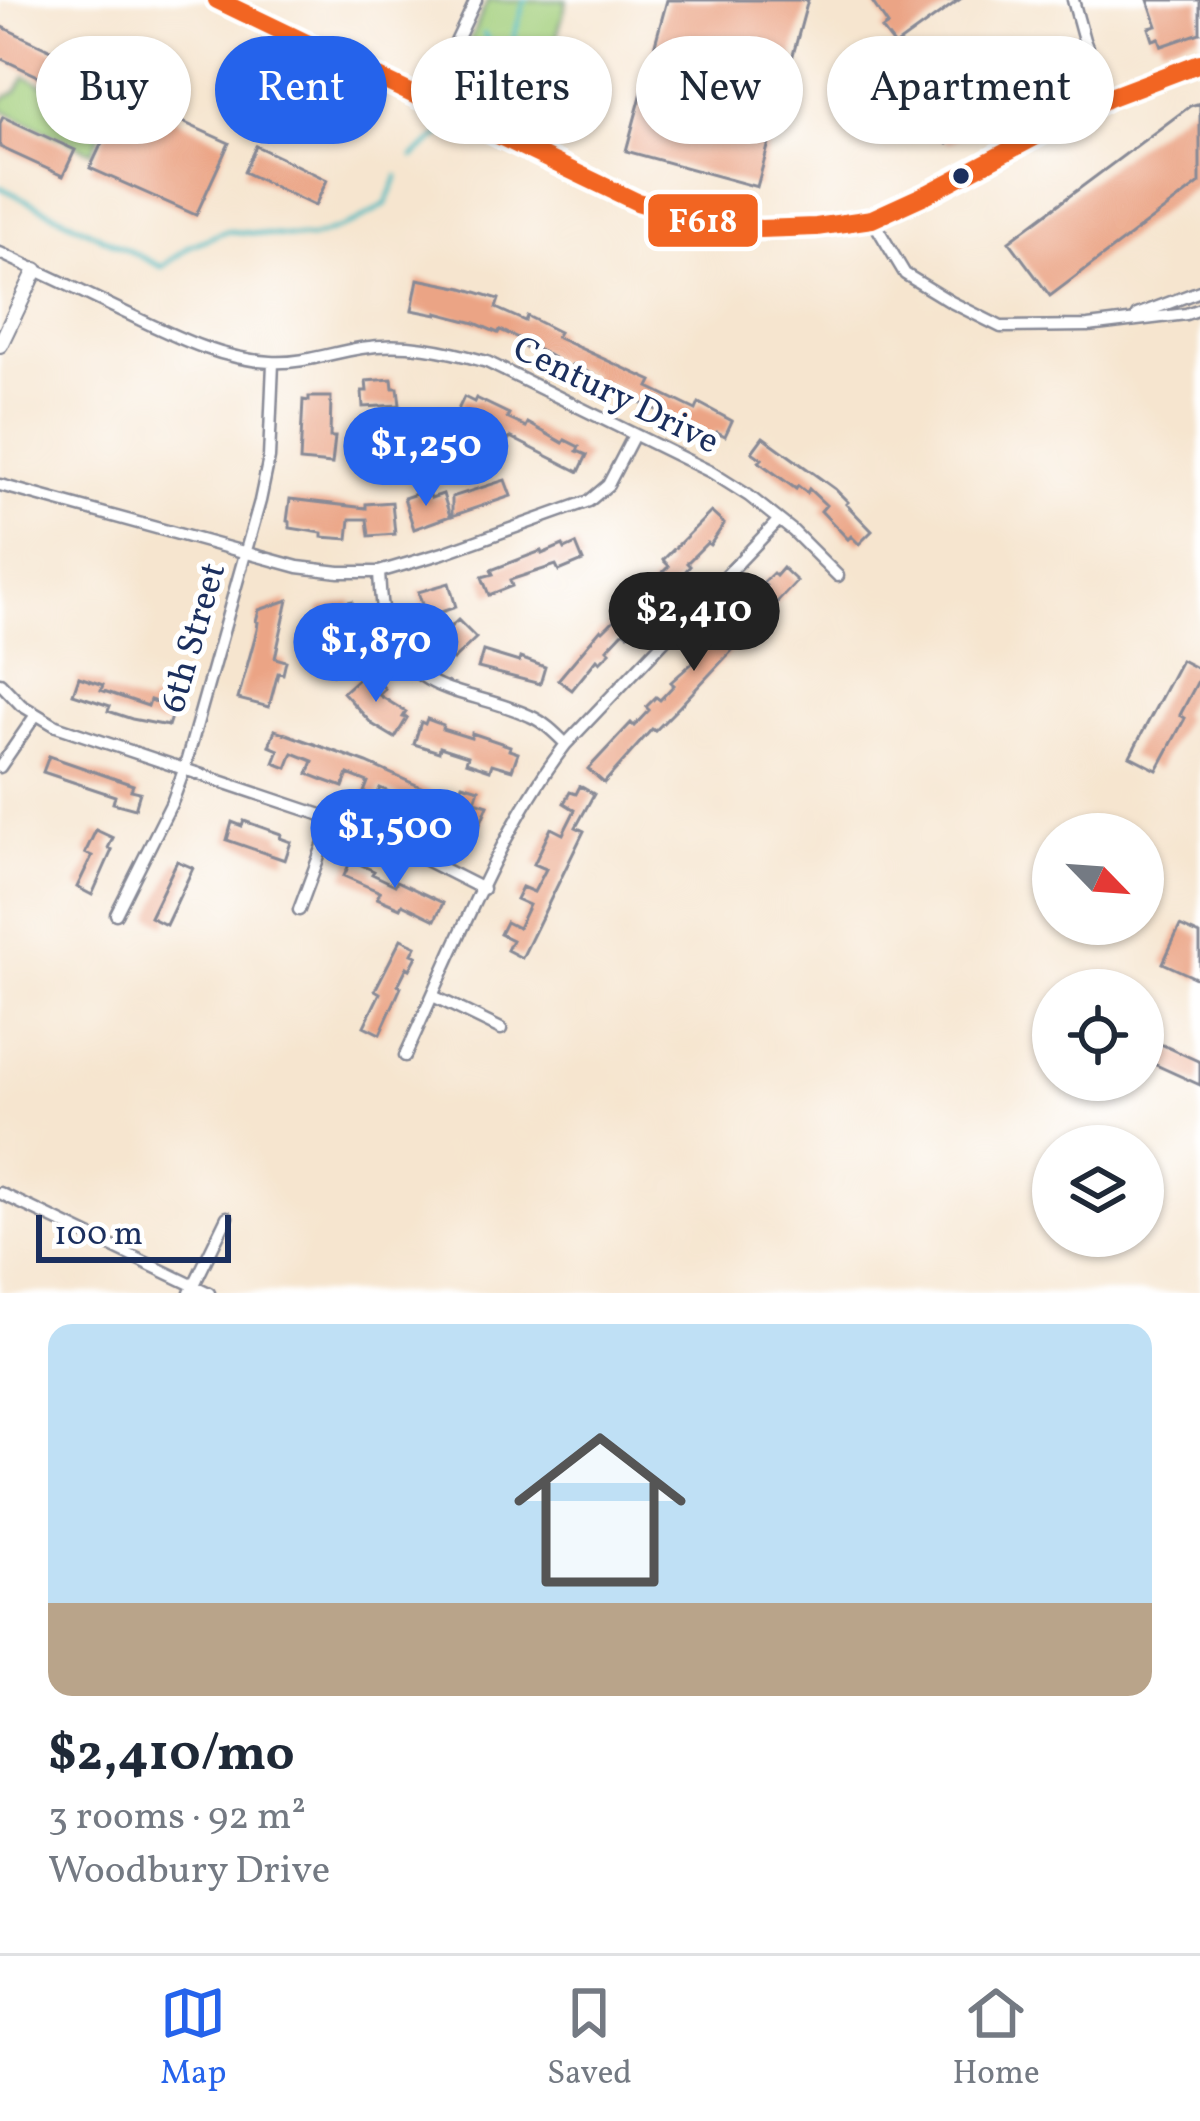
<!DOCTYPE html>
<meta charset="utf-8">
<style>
body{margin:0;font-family:Vollkorn,serif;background:#f6f6f7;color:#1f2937;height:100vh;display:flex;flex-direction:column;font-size:45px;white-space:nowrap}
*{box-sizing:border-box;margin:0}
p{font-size:39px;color:#747a83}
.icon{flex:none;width:66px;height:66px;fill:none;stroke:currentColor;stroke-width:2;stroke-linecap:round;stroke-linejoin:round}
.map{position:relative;height:1293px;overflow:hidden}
.drawer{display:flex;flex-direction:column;background:#fff;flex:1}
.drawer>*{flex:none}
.top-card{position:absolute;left:36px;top:36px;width:1128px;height:108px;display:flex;gap:24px}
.needle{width:78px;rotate:115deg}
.buttons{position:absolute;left:1032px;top:813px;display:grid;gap:24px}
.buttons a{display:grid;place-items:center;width:132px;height:132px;border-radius:50%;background:#fff;box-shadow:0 3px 9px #0004;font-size:60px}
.scale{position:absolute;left:36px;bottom:30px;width:195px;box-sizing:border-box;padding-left:12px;border:6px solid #1b2f5e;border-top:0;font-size:33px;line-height:42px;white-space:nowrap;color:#1b2f5e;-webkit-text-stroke:9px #fff;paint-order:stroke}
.price{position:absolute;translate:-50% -102px;padding:0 27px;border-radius:42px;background:#2563eb;color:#fff;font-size:39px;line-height:78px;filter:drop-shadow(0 3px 6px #0008)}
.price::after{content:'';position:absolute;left:50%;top:72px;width:36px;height:27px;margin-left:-18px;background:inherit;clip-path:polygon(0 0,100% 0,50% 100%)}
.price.active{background:#222;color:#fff}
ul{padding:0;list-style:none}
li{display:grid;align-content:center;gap:24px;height:636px;padding:0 48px}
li+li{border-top:3px solid #e0e1e3}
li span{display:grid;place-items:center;height:372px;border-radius:24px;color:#555}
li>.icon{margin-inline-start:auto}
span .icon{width:216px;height:216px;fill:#fffc;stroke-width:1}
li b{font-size:51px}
.tag{padding:0 42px;border-radius:54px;background:#fff;box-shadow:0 3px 9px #0004;font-size:42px;line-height:108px}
.tag.active{background:#2563eb;color:#fff}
.tabs{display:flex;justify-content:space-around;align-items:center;height:168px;border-top:3px solid #e0e1e3;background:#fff;font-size:33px;color:#747a83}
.tabs a{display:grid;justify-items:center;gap:6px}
.tabs .active{color:#2563eb}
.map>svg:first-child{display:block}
.green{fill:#a3cf7c;stroke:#5f7f6d;stroke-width:3}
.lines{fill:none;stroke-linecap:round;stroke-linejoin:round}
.stream{stroke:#4ab9c0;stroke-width:4.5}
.building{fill:#eba485}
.minor-casing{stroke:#888a96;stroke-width:15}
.tertiary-casing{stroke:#888a96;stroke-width:18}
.minor{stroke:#fff;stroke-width:10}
.tertiary{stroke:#fff;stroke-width:14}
.bus-1-casing{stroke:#fff;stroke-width:27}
.bus-1{stroke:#f26522;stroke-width:18}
.bus-dot{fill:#1b2f5e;stroke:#fff;stroke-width:4.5}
.labels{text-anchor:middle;stroke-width:10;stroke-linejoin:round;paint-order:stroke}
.street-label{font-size:36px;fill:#1b2f5e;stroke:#fff}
.line-badge{stroke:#fff;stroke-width:4.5}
.badge-label{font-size:33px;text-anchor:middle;font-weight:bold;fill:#fff}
</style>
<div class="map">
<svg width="1200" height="1293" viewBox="0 0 1200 1293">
<rect width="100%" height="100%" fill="#fff"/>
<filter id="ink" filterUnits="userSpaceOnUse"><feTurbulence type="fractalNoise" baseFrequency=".00833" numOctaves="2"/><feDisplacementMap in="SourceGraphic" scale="24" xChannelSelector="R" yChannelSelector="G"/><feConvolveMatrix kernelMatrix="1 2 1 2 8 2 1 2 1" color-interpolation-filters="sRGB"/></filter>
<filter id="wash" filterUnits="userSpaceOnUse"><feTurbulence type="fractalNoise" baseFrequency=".004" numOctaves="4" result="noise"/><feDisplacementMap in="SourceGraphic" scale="48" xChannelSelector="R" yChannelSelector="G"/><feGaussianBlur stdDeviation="2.7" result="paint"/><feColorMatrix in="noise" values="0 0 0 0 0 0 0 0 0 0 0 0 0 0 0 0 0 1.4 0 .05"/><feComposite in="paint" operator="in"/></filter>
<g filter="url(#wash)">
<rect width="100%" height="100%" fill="#f6e5cf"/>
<path class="green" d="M488 0H567L534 119 522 129 511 128 453 100 447 91Z
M25 76 109 115 92 152 0 109 2 100 17 91Z"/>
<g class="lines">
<path class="stream" d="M484 34 500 59
M481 103 513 40 524 2 527 0
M413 157 447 130
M0 187 162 267 190 246 226 231 311 238 354 223 386 204 398 176"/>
</g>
<g id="blocks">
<path class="building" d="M667 0H808L757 187 626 151Z
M871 0H959L895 46 882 29 888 25Z
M1148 0H1200V33L1162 46 1159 38 1153 40 1149 28 1157 26Z
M0 26 115 80 110 89 229 143 196 215 90 168 116 113 0 58Z
M1006 67 1022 89 947 144 942 137 938 139 932 131 935 128 923 111 958 88 965 97Z
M1200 103V183L1050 296 1009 241 1190 106Z
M3 117 75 150 63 176 0 147V123Z
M256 146 327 180 315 206 244 172Z
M418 279 463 288 499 299 496 308 525 321 527 316 559 332 556 337 652 381 649 387 696 410 699 403 732 421 725 436 717 432 713 437 631 398 632 394 607 382 605 386 592 380 594 375 572 365 570 368 538 349 536 352 523 346 525 341 500 330 498 333 475 323 437 313V315L412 310Z
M392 379 393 388H398L400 405 363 407 362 391H367L366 381Z
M309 397H331L330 437H335L332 464 300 461 303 400 309 401Z
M464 397 474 402 476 398 509 414 507 418 526 427 528 423 563 443 565 440 579 447 577 451 587 455 579 472 510 437 509 439 456 414Z
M763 437 835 489 848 502 846 504 872 531 859 544 851 536 848 539 821 511 826 505 809 489 807 493 798 486 796 489 759 462 762 459 752 452Z
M505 480 511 496 452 516V497Z
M428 490 431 498 443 494 450 516 414 529 404 498Z
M290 499 366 508V504L392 502 395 534 369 536 367 519H350L348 539 322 537V533L290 528V522L287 521Z
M711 512 724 524 710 545 707 543 687 563 690 566 672 587 628 634 624 631 607 649 610 652 600 662 597 659 572 690 558 680 601 629 603 631 669 566 663 560Z
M576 544 583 561 559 571 556 565 510 580 512 586 489 595 482 577 493 574 491 570 541 551 542 554 563 545 565 549Z
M783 568 797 581 680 706 655 731 652 729 604 783 588 769 631 723 634 726 649 710 646 707 656 697 660 700 674 685 671 682 699 657 696 654 706 643 724 626 727 628 742 612 739 609 749 599 752 602 766 586 763 583 773 573 776 576Z
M449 583 456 607 426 617 418 592Z
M288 600 275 658 286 661 283 674 278 673 269 707 238 699 257 630 258 622 256 621 259 610Z
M352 601V627L323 631 320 608Z
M458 620 476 638 453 660 435 642Z
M352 637 362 661 333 674 323 650Z
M483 651 519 662 520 658 545 667 540 684 478 668Z
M1181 660 1200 670V677L1180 715 1185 718 1157 770 1130 756Z
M368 670 385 689 379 695 406 712 403 717 407 718 395 738 372 724 343 692Z
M79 677 103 685 101 690 148 706 150 700 174 708 168 726 132 719 108 711 110 706 73 694Z
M427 719 443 725 442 729 471 738 472 733 510 746 509 750 518 753 512 770 492 764 490 770 466 762 468 756 440 747 439 752 414 744 421 722 425 724Z
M275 730 367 763 432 792 425 807 414 802 408 815 395 809 401 797 380 788 375 800 363 795 368 782 348 774 343 787 321 779 308 774 313 761 293 753 287 768 274 763 279 750 269 746Z
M49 756 133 785 131 790 140 792 135 809 113 803 115 796 43 772Z
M462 784 479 789 475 801 488 805 474 839 469 837 466 846 450 840 461 810 454 808Z
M580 786 594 794 576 827 584 831 522 958 507 950 512 940 500 934 506 922 518 928 529 905 516 899 522 887 534 892 546 869 534 864 551 828 563 834 575 810 564 803 570 792 576 794Z
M244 821 281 834 280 838 291 842 285 860 227 840 232 822 242 826Z
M96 830 113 838 108 848 112 850 92 895 77 887 92 856 85 853Z
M351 860 374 871 372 874 395 885 397 881 443 903 435 920 402 904 400 908 377 898 380 892 344 876Z
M177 861 193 868 166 925 150 917Z
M1180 926 1200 935V980L1163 963Z
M401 939 416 946 412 954 417 956 410 969 407 967 398 985 401 987 380 1034 364 1026 380 993 375 990Z
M1143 1036 1200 1062V1085L1143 1059Z"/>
</g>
</g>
<g filter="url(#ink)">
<use href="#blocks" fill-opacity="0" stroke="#888a96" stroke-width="3"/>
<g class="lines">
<defs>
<path id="minor" d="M1073 0 1084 40 1108 98
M427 103 476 0
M872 219 905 274 951 302 1001 327 1088 326 1186 314 1200 309
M0 253C41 272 83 292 124 312 171 334 217 359 271 362 302 364 330 353 361 348 404 341 446 350 487 362L711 472 749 496 793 531 838 576
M1137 315 1200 291
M0 485 298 567 339 572H379L443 553 589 501 608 485 634 435
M379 572C380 587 380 603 384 618 407 700 468 687 530 716 544 722 555 733 566 744
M0 683 21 705 56 726 333 819 388 841 483 889
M0 767 35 716
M299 910 333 819
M116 914 173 800 184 770 260 501 269 458 273 363
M433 996 501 1029
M405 1056C452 955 499 831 566 744L779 520
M0 1193 209 1293
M190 1293 227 1217"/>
<path id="tertiary" d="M217 0 637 202 704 221 760 229 816 227 872 219 929 193 1108 98 1200 63
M0 345 36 270"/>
</defs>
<use href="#minor" class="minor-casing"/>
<use href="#tertiary" class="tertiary-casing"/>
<use href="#minor" class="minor"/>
<use href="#tertiary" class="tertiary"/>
<defs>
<path id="bus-1" d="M217 0 637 202 704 221 760 229 816 227 872 219 929 193 1108 98 1200 63"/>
</defs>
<use href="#bus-1" class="bus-1-casing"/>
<use href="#bus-1" class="bus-1"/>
</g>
</g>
<circle class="bus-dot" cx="961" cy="176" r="10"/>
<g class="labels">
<g class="street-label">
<text transform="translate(617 393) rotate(26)" y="13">Century Drive</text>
<text transform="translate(191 637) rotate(-74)" y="13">6th Street</text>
</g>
</g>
<rect class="line-badge" x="646" y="192" width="114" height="57" rx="12" fill="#f26522"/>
<g class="badge-label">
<text x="703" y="232">F618</text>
</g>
</svg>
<div class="buttons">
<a><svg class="needle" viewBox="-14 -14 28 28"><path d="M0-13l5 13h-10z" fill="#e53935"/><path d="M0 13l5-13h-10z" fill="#747a83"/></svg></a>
<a><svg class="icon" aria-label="locate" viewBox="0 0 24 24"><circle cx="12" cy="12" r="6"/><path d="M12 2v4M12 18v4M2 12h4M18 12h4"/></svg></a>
<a><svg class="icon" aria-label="layers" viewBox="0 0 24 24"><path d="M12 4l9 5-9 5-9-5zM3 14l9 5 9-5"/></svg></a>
</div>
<div class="scale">100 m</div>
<b class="price" style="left:426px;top:509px">$1,250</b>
<b class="price active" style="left:694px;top:674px">$2,410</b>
<b class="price" style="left:376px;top:705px">$1,870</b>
<b class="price" style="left:395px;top:891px">$1,500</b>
<div class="top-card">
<a class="tag">Buy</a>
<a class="tag active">Rent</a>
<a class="tag">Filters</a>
<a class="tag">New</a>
<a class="tag">Apartment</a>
</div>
</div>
<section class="drawer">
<ul>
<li><span style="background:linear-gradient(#bfe0f5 75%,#b9a48a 0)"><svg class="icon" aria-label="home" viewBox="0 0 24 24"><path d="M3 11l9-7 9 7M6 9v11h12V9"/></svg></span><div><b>$2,410/mo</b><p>3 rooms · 92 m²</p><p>Woodbury Drive</p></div></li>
</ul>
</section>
<nav class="tabs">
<a class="active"><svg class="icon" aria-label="map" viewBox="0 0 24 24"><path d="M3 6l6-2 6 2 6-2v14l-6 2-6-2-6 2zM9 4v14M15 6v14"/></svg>Map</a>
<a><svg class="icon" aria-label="saved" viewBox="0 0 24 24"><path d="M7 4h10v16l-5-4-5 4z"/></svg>Saved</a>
<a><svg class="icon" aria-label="home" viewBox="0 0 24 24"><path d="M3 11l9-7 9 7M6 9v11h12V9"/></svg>Home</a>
</nav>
